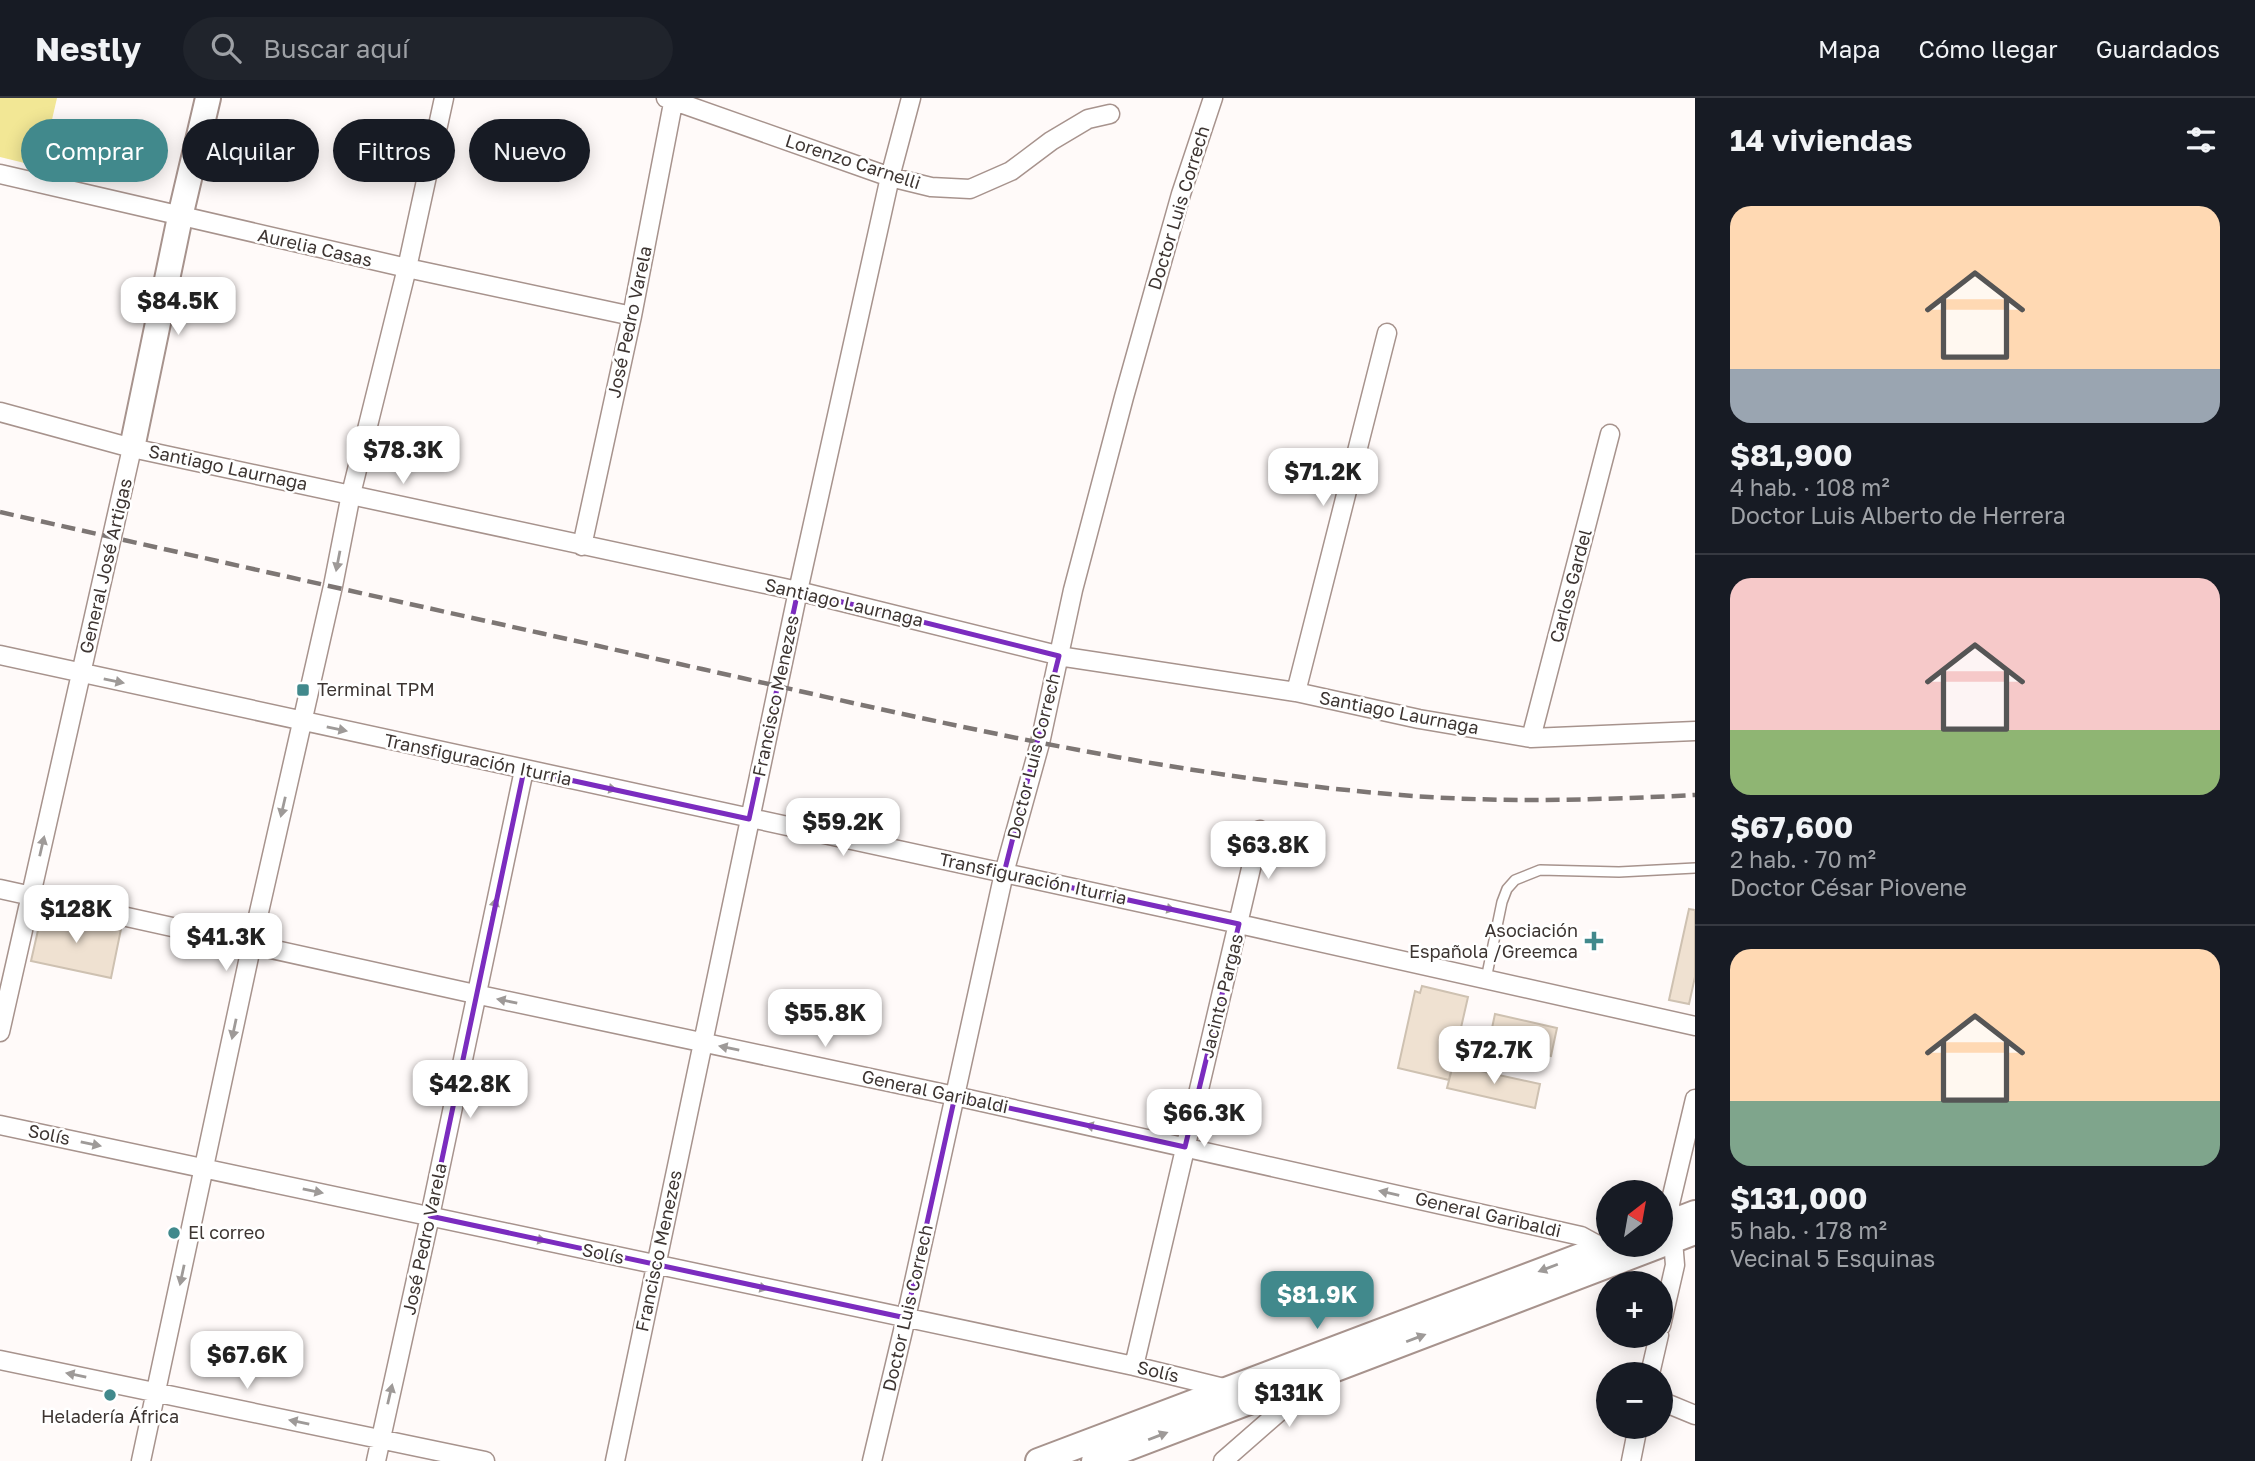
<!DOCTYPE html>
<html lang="es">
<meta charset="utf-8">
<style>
body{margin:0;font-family:"Golos Text",sans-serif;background:#20242c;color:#f1f3f6;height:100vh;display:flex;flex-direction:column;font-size:26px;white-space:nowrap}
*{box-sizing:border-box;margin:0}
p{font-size:23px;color:#9ea1a6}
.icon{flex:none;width:38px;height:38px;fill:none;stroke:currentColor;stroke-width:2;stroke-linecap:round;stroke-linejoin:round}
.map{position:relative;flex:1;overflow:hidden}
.drawer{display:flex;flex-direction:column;background:#171b24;width:560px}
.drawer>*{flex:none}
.guide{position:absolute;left:21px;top:21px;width:665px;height:63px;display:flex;gap:14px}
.needle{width:46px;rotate:31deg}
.buttons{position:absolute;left:1596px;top:1082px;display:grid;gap:14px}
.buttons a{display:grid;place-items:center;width:77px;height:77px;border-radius:50%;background:#171b24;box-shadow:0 4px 18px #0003;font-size:35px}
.price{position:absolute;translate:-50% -60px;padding:0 16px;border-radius:14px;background:#fff;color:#222;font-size:23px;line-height:46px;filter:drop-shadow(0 2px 4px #0008)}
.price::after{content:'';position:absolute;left:50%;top:42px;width:21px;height:16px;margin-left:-10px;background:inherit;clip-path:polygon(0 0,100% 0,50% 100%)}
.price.on{background:#41898c;color:#fff}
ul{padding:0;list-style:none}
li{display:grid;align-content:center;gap:14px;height:371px;padding:0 35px}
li+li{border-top:2px solid #363941}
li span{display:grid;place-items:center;height:217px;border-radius:21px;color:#555}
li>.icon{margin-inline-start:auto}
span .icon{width:126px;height:126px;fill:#fffc;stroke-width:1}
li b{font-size:30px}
h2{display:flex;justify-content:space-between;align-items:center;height:84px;padding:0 35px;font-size:30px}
.pill{padding:0 24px;border-radius:32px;background:#171b24;box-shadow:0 4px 18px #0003;font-size:24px;line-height:63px}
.pill.on{background:#41898c;color:#fff}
header{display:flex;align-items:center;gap:42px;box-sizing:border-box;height:98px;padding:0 35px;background:#171b24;border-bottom:2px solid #363941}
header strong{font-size:33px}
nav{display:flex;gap:38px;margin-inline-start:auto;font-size:24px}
.search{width:490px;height:63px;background:#20242c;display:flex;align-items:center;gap:18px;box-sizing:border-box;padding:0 24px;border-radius:38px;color:#9ea1a6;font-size:26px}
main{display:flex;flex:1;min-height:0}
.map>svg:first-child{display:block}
.green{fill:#f2e795}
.building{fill:#efe1d1;stroke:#cec1b1;stroke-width:2}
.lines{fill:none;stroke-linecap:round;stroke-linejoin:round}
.lane-casing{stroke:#a7938d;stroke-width:12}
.street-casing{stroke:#a7938d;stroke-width:21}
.secondary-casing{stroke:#a7938d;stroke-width:28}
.lane{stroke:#fff;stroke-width:9}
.street{stroke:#fff;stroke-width:18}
.secondary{stroke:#fff;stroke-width:24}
.rail{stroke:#7d7674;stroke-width:4.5;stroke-dasharray:14 7;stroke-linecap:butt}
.oneway{fill:#9e9a98}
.marked{fill:none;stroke:#7b2cbf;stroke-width:5;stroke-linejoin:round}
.poi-dot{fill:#41898c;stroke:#fff;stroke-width:2.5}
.labels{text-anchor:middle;stroke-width:5;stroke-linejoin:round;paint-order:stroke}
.street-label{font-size:18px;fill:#3d3532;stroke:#fff}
.poi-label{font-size:18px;fill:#3d3532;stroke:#fff;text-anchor:start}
</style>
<header>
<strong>Nestly</strong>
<div class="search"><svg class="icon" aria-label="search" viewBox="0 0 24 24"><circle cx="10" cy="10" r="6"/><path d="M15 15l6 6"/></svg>Buscar aquí</div>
<nav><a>Mapa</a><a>Cómo llegar</a><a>Guardados</a></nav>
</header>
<main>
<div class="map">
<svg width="1695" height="1363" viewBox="0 0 1695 1363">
<rect width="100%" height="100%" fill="#fffaf9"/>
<path class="green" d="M0 0H57L41 69 0 59Z"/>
<path class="building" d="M1689 811 1695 812V879L1689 906 1669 902Z
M48 815 121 831 111 880 31 863 41 819Z
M1422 888 1468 899 1449 982 1398 970 1415 893 1420 895Z
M1495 916 1557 930 1551 958 1535 955V951L1527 949 1526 953 1518 951 1519 947 1512 946 1511 949 1503 948 1504 944 1497 942 1496 946 1489 944Z
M1453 967 1540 986 1535 1010 1447 990Z"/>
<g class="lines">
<defs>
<path id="lane" d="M1486 881 1502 804 1507 791 1515 782 1540 772 1619 774 1695 770"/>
<path id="street" d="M666 0 890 79 931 89 970 91 1011 73 1051 43 1088 21 1110 16
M0 76 407 170 632 218
M0 314 132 350 798 493 1065 559 1296 594 1419 621 1531 640 1695 633
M582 448 632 218 674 0
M0 557 1239 826 1695 928
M1296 594 1387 235
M1531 640 1610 336
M0 791 475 896 955 998 1581 1138 1603 1150 1606 1156
M0 934 132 350
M0 1027 1134 1268 1228 1291
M1661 1228 1675 1167 1670 1106 1695 1001
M0 1262 485 1363
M1134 1268 1260 732
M1650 1276 1659 1237
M1661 1303 1695 1317
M141 1363 252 845 333 488 351 396 407 170 444 0
M376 1363 430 1118 524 672
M615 1363 798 493 890 79 911 0
M872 1363 906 1220 1004 775 1040 645 1073 492 1124 299 1181 96 1213 0
M1223 1363 1279 1314 1283 1304 1277 1282
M1631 1363 1638 1328"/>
<path id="secondary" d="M132 350 180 119 208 0
M1661 1128 1695 1115
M1038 1363 1612 1146
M1094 1363 1695 1134"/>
</defs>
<use href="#lane" class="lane-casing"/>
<use href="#street" class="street-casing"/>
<use href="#secondary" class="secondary-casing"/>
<use href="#lane" class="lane"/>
<use href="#street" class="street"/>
<use href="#secondary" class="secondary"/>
<path class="rail" d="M0 414C234 467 468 519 702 571 933 623 1164 678 1401 697 1498 705 1597 702 1695 697"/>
</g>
<defs><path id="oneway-solid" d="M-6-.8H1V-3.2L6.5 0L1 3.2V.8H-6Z" transform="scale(1.75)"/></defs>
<g class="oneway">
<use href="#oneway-solid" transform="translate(338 463) rotate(101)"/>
<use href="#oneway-solid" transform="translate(114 583) rotate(12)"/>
<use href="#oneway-solid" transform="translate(337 631) rotate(12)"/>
<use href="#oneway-solid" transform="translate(607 690) rotate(12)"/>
<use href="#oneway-solid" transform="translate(283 709) rotate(103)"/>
<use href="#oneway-solid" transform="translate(42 748) rotate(-77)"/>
<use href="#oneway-solid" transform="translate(494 810) rotate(-78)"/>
<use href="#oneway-solid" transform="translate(1165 810) rotate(12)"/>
<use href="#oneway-solid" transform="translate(507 903) rotate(-168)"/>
<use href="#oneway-solid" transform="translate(234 931) rotate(102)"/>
<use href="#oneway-solid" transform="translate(729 950) rotate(-168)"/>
<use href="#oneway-solid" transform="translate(1095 1029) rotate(-167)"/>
<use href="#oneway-solid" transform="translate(91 1046) rotate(12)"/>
<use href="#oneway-solid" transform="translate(313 1093) rotate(12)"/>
<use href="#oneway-solid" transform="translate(1389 1095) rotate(-167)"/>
<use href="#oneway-solid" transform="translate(536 1141) rotate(12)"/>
<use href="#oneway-solid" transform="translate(1548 1170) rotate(159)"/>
<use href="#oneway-solid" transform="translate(182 1177) rotate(102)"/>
<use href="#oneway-solid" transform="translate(758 1189) rotate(12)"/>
<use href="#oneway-solid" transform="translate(1416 1240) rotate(-21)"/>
<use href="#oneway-solid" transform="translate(76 1277) rotate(-168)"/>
<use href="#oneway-solid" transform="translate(390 1296) rotate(-77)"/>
<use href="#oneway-solid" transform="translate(299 1324) rotate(-168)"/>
<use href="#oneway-solid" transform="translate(1158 1338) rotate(-21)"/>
</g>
<path class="marked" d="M798 493 1059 558 1004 775 1239 826 1185 1049 955 998 906 1220 430 1118 524 672 749 721Z"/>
<g class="poi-dot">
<rect x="296" y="585" width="14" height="14" rx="3.5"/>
<path d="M1590.5 832.5h7v7h7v7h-7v7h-7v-7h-7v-7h7z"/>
<circle cx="174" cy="1135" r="7"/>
<circle cx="110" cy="1297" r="7"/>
</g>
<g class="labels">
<g class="street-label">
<text transform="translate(853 64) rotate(18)" y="6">Lorenzo Carnelli</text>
<text transform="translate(1179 110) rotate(-73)" y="6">Doctor Luis Correch</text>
<text transform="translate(315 150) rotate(13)" y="6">Aurelia Casas</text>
<text transform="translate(630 224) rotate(-78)" y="6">José Pedro Varela</text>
<text transform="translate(228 370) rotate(12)" y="6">Santiago Laurnaga</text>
<text transform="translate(106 468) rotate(-77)" y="6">General José Artigas</text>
<text transform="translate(1571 488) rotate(-75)" y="6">Carlos Gardel</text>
<text transform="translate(844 505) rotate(13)" y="6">Santiago Laurnaga</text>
<text transform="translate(776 598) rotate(-78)" y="6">Francisco Menezes</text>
<text transform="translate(1399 615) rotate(11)" y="6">Santiago Laurnaga</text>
<text transform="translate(1034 658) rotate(-76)" y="6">Doctor Luis Correch</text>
<text transform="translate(478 662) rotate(12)" y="6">Transfiguración Iturria</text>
<text transform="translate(1033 781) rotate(12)" y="6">Transfiguración Iturria</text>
<text transform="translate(1222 898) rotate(-76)" y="6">Jacinto Pargas</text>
<text transform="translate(935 994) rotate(12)" y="6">General Garibaldi</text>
<text transform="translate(49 1037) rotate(12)" y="6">Solís</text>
<text transform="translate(1488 1117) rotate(13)" y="6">General Garibaldi</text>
<text transform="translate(425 1141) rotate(-78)" y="6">José Pedro Varela</text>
<text transform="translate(659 1153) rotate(-78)" y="6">Francisco Menezes</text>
<text transform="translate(603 1156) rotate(12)" y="6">Solís</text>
<text transform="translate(908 1210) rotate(-77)" y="6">Doctor Luis Correch</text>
<text transform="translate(1158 1274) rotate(13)" y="6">Solís</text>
</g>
<g class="poi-label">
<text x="317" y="598">Terminal TPM</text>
<text x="1578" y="839" text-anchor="end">Asociación<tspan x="1578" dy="21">Española /Greemca</tspan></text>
<text x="188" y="1141">El correo</text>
<text x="110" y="1325" text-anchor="middle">Heladería África</text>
</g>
</g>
</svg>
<div class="buttons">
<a><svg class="needle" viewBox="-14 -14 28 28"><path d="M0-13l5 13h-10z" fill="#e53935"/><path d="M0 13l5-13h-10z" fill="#9ea1a6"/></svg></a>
<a>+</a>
<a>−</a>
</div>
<b class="price" style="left:178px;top:239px">$84.5K</b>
<b class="price" style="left:403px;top:388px">$78.3K</b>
<b class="price" style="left:1323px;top:410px">$71.2K</b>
<b class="price" style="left:843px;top:760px">$59.2K</b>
<b class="price" style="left:1268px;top:783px">$63.8K</b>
<b class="price" style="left:76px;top:847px">$128K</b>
<b class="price" style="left:226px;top:875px">$41.3K</b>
<b class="price" style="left:825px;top:951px">$55.8K</b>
<b class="price" style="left:1494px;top:988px">$72.7K</b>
<b class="price" style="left:470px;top:1022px">$42.8K</b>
<b class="price" style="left:1204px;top:1051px">$66.3K</b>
<b class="price on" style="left:1317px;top:1233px">$81.9K</b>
<b class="price" style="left:247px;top:1293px">$67.6K</b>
<b class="price" style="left:1289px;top:1331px">$131K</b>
<div class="guide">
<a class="pill on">Comprar</a>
<a class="pill">Alquilar</a>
<a class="pill">Filtros</a>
<a class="pill">Nuevo</a>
</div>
</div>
<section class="drawer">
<h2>14 viviendas<svg class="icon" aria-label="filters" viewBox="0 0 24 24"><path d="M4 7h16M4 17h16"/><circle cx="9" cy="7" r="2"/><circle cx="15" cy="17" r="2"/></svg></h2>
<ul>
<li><span style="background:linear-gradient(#ffd9b3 75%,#9aa5b1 0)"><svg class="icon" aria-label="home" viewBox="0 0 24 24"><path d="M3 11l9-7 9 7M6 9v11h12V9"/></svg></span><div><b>$81,900</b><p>4 hab. · 108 m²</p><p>Doctor Luis Alberto de Herrera</p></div></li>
<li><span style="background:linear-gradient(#f6c9c9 70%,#8fb573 0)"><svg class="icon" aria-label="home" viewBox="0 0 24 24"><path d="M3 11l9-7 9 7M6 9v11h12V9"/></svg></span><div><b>$67,600</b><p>2 hab. · 70 m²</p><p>Doctor César Piovene</p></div></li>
<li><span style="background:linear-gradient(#ffd9b3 70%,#7fa58c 0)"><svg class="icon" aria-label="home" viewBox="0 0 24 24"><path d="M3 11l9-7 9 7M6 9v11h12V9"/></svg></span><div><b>$131,000</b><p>5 hab. · 178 m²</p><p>Vecinal 5 Esquinas</p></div></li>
</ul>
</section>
</main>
